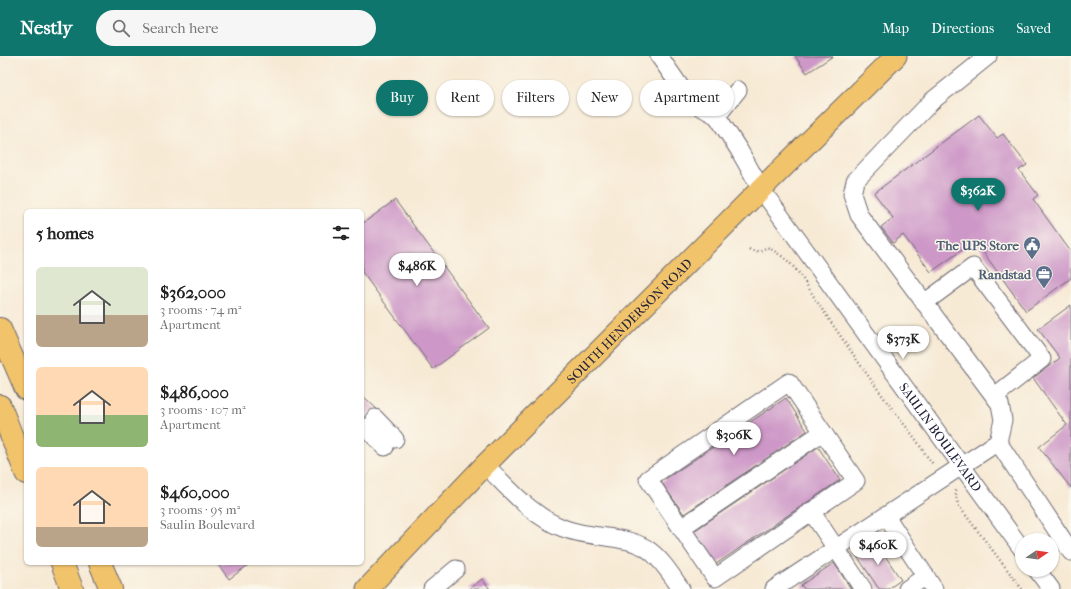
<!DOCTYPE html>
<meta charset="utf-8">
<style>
body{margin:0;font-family:"IM FELL French Canon",serif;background:#f6f6f6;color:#222;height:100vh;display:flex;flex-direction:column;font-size:15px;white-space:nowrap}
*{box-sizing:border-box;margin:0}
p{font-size:13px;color:#767676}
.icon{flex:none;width:22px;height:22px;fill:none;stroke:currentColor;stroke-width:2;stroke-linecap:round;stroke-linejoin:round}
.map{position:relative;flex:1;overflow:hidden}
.drawer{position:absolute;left:24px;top:153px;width:340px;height:356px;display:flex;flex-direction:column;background:#fff;border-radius:6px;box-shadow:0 1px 3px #0004}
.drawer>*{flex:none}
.hud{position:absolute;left:376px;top:24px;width:380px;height:36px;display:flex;gap:8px}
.needle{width:26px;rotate:77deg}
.tools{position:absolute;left:1015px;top:477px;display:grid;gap:8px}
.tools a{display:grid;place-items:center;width:44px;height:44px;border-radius:50%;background:#fff;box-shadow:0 1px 3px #0004;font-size:20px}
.price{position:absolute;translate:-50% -34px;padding:0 9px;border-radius:14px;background:#fff;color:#222;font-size:13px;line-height:26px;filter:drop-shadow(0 1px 2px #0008)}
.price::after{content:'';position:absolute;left:50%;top:24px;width:12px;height:9px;margin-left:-6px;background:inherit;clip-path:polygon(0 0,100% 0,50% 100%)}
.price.selected{background:#0f766e;color:#fff}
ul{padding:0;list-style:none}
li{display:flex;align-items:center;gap:12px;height:100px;padding:0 12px}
li span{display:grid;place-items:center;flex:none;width:112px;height:80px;border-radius:6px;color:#555}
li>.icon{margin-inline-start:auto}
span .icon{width:48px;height:48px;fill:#fffc;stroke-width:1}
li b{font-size:17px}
h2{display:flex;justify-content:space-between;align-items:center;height:48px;padding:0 12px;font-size:17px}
.chip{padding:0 14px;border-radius:18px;background:#fff;box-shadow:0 1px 3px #0004;font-size:14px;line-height:36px}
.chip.selected{background:#0f766e;color:#fff}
header{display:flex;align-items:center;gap:24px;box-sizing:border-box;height:56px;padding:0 20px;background:#0f766e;color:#fff}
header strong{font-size:19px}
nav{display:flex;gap:22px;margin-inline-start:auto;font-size:14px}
.search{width:280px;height:36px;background:#f6f6f6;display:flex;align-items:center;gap:10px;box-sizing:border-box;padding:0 14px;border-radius:22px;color:#767676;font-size:15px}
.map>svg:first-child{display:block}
.building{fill:#cd98c7}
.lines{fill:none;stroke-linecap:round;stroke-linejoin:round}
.minor-casing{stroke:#6d6871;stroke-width:19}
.major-casing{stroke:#6d6871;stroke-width:23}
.highway-casing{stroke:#6d6871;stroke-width:24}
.path{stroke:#6d6871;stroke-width:2.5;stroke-dasharray:1 3;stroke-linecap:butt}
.minor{stroke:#fff;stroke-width:17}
.major{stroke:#f1c36a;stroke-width:21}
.highway{stroke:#f1c36a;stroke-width:22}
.labels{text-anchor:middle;stroke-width:3;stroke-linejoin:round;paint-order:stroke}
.service-label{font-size:13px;font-weight:bold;fill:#4e5e75;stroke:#fbf7ec;text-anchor:end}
.street-label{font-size:13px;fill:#22223b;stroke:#fbf7ec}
</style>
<header>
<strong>Nestly</strong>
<div class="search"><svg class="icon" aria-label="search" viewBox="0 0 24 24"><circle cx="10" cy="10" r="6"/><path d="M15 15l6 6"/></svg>Search here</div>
<nav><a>Map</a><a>Directions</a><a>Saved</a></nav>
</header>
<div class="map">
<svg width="1071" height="533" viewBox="0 0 1071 533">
<rect width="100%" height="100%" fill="#fbf7ec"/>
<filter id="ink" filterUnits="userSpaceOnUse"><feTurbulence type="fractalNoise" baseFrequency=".025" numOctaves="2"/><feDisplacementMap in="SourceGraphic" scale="8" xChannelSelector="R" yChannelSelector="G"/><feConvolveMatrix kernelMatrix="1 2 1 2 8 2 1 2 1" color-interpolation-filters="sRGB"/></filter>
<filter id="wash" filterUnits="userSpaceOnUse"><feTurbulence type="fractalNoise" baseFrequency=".012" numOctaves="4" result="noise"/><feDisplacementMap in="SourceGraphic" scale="16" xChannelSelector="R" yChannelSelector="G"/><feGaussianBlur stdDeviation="0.9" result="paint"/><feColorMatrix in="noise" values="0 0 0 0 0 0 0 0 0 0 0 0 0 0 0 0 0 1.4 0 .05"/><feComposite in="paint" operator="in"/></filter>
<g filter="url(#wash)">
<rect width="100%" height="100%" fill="#f7ead5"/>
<g id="blocks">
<path class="building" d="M795 0H833L807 17Z
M979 59 997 82 1003 78 1027 109 1019 114 1038 139 1033 143 1071 196V222L1026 255 975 185 931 216 903 179 893 187 881 171 893 162 874 137Z
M395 144 489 272 433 313 362 216V168Z
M1071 249V432L1039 391 1067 369 1033 322 1060 302 1038 273Z
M362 339 380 356 362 375Z
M786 342 807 375 684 458 661 426Z
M818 391 840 424 716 508 694 475Z
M874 483 901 524 888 533H879L855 497Z
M217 507H251L229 523Z
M834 507 851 533H804L801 529Z
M482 523 490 533H469Z"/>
</g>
</g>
<g filter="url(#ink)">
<use href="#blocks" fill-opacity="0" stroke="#6d6871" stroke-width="1"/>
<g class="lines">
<defs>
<g id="minor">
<path d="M659 0 682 33 695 48 717 60"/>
<path d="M988 0 932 45 855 125 852 138 859 159 1000 348 1003 364 998 386 1071 496"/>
<path id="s1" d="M738 34 717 60 739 94 761 133 1022 493"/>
<path d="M924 247 973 211 1042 303 995 340"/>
<path d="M789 326 856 425 715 522 648 423Z"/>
<path d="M375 362 395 383"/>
<path d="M365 371 385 391"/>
<path d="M485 409C509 432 531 460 563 472 589 483 629 478 650 495 663 505 672 520 681 533"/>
<path d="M811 455 863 533"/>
<path d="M886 460 934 533"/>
<path d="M681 472 823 376"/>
<path d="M1037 514 1051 533"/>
<path d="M432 533 456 513"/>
<path d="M774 533 998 386"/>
<path d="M907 533 926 520"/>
</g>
<g id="major">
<path id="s2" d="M367 533 485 409 757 137 896 0"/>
</g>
<path id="highway" d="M0 273 26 333
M0 350 26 417
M62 507 72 533
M100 507 111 533"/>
</defs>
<use href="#minor" class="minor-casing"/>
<use href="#major" class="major-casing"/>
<use href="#highway" class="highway-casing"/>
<path class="path" d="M749 193C755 197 761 195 767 191 800 208 804 228 824 256 852 297 880 338 911 377 919 387 925 399 934 409
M955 434 958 449 1022 533"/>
<use href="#minor" class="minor"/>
<use href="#major" class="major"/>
<use href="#highway" class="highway"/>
</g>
</g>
<defs>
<symbol id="civic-pin" viewBox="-11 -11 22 30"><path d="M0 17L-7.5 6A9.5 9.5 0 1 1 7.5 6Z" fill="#5c6f8a" stroke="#fbf7ec"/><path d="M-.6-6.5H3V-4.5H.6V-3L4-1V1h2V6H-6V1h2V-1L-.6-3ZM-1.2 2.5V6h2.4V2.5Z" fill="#fff"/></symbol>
<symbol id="office-pin" viewBox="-11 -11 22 30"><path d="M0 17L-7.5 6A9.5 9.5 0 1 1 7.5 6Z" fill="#5c6f8a" stroke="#fbf7ec"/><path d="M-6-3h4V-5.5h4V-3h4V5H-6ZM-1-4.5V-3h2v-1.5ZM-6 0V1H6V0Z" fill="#fff"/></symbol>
</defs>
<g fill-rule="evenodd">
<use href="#civic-pin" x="1022" y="179" width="20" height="27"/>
<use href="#office-pin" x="1034" y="208" width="20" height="27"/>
</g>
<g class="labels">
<g class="service-label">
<text x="1019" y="194">The UPS Store</text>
<text x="1031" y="223">Randstad</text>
</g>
<g class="street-label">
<text dy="5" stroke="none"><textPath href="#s2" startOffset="375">SOUTH HENDERSON ROAD</textPath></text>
<text dy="5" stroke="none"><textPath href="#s1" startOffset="425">SAULIN BOULEVARD</textPath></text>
</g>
</g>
</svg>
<div class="tools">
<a><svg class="needle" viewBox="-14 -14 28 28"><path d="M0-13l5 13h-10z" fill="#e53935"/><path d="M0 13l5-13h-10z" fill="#767676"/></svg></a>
</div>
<b class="price selected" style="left:978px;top:156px">$362K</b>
<b class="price" style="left:417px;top:231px">$486K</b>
<b class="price" style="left:903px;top:304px">$373K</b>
<b class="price" style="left:734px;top:400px">$306K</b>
<b class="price" style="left:878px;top:510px">$460K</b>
<div class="hud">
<a class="chip selected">Buy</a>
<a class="chip">Rent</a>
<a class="chip">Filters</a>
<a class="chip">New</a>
<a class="chip">Apartment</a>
</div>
<section class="drawer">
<h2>5 homes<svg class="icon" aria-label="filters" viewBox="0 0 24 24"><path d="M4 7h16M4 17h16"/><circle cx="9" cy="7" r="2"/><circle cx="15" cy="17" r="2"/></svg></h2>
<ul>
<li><span style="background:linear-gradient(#dfe7d0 60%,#b9a48a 0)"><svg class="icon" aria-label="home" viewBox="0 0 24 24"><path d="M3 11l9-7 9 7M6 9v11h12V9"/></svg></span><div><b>$362,000</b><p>3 rooms · 74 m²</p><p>Apartment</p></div></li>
<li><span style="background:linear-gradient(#ffd9b3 60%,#8fb573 0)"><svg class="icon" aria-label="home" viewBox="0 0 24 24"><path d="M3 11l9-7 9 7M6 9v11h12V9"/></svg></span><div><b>$486,000</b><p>3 rooms · 107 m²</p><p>Apartment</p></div></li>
<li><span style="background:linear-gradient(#ffd9b3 75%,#b9a48a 0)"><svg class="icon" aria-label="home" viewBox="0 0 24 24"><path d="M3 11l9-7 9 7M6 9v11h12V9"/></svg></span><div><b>$460,000</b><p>3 rooms · 95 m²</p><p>Saulin Boulevard</p></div></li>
</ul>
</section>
</div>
